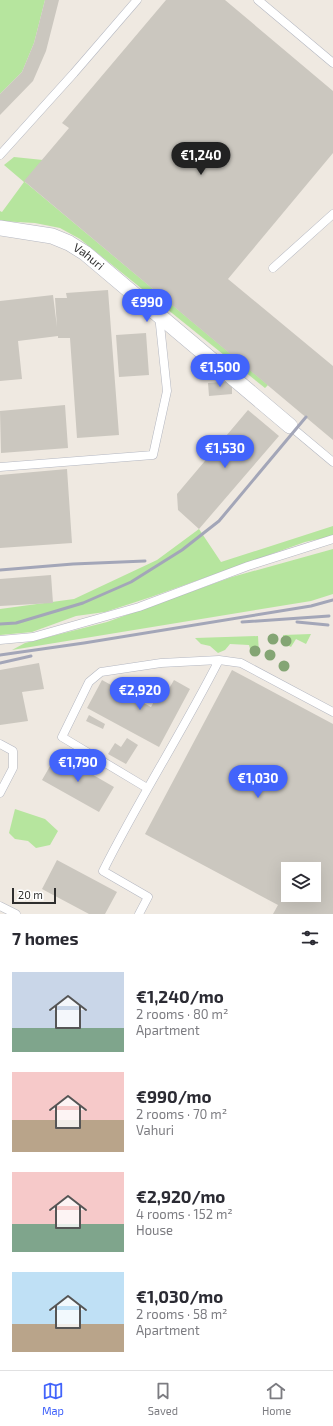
<!DOCTYPE html>
<meta charset="utf-8">
<style>
body{margin:0;font-family:"Exo 2",sans-serif;background:#f7f7f7;color:#2b2b33;height:100vh;display:flex;flex-direction:column;font-size:15px;white-space:nowrap}
*{box-sizing:border-box;margin:0}
p{font-size:13px;color:#7c7c81}
.icon{flex:none;width:22px;height:22px;fill:none;stroke:currentColor;stroke-width:2;stroke-linecap:round;stroke-linejoin:round}
.map{position:relative;height:914px;overflow:hidden}
.panel{display:flex;flex-direction:column;background:#fff;flex:1}
.panel>*{flex:none}
.buttons{position:absolute;left:281px;top:862px;display:grid;gap:8px}
.buttons a{display:grid;place-items:center;width:40px;height:40px;border-radius:0px;background:#fff;box-shadow:0 4px 16px #0002;font-size:20px}
.scale{position:absolute;left:12px;bottom:10px;width:44px;box-sizing:border-box;padding-left:4px;border:2px solid #2e2e2e;border-top:0;font-size:11px;line-height:14px;white-space:nowrap;color:#2e2e2e;-webkit-text-stroke:3px #fff;paint-order:stroke}
.price{position:absolute;translate:-50% -34px;padding:0 9px;border-radius:14px;background:#4264fb;color:#fff;font-size:13px;line-height:26px;filter:drop-shadow(0 1px 2px #0008)}
.price::after{content:'';position:absolute;left:50%;top:24px;width:12px;height:9px;margin-left:-6px;background:inherit;clip-path:polygon(0 0,100% 0,50% 100%)}
.price.on{background:#222;color:#fff}
ul{padding:0;list-style:none}
li{display:flex;align-items:center;gap:12px;height:100px;padding:0 12px}
li span{display:grid;place-items:center;flex:none;width:112px;height:80px;border-radius:0px;color:#555}
li>.icon{margin-inline-start:auto}
span .icon{width:48px;height:48px;fill:#fffc;stroke-width:1}
li b{font-size:17px}
h2{display:flex;justify-content:space-between;align-items:center;height:48px;padding:0 12px;font-size:17px}
.tabs{display:flex;justify-content:space-around;align-items:center;height:56px;border-top:1px solid #e1e1e2;background:#fff;font-size:11px;color:#7c7c81}
.tabs a{display:grid;justify-items:center;gap:2px}
.tabs .on{color:#4264fb}
.map>svg:first-child{display:block}
.green{fill:#b6e59e}
.building{fill:#cbc7bf;fill-rule:evenodd}
.lines{fill:none;stroke-linecap:round;stroke-linejoin:round}
.lane-casing{stroke:#b4b7c1;stroke-width:9}
.street-casing{stroke:#b4b7c1;stroke-width:16}
.lane{stroke:#fff;stroke-width:8}
.street{stroke:#fff;stroke-width:15}
.rail{stroke:#a3a6b8;stroke-width:3}
.tree{fill:#84a574}
.labels{text-anchor:middle;stroke-width:3;stroke-linejoin:round;paint-order:stroke}
.street-label{font-size:12px;fill:#2e2e2e;stroke:#fff}
</style>
<div class="map">
<svg width="333" height="914" viewBox="0 0 333 914">
<rect width="100%" height="100%" fill="#efe9e1"/>
<path class="green" d="M0 0H45L34 43 22 72 0 94Z
M14 157 43 160 25 182 268 385 265 388 80 239 60 228 35 223 0 221V211L2 212 24 182 4 165Z
M333 526V536L305 542 151 597 105 612 76 616 32 632 0 635V609L74 599 157 560 199 529 221 562Z
M333 549V594L311 601 12 650 25 643 107 622 232 577Z
M311 634 306 644 296 639 291 647 283 643V635Z
M258 636 259 654 252 656 249 645 230 644 225 650 218 653 210 646 201 644 195 638Z
M15 809 45 819 58 831 50 845 36 848 28 841 15 839 9 833Z"/>
<path class="building" d="M45 0H59L46 51 33 81 0 115V94L22 72 34 43Z
M166 0H225L333 91V153L228 279 333 366V440L24 181 69 128 62 123Z
M108 290 119 435 77 438 70 338H58V336L18 341 22 379 0 381V301L53 295 57 327 55 298H67L66 293Z
M146 333 149 375 119 377 116 335Z
M232 381V394L209 396 208 383Z
M65 405 68 448 1 453 0 411Z
M248 410 279 436 199 529 178 510 177 494Z
M67 469 72 543 0 548V475Z
M51 575 53 603 0 606V579Z
M39 663 44 689 22 692 28 721 0 725V670Z
M232 670 333 724V914H273L278 905 145 834ZM288 869H314V895H288Z
M102 680 151 707 157 696 163 699 174 680 190 689 159 747 87 708Z
M89 715 105 724 103 729 86 721Z
M127 738 138 745 126 764 108 754 115 743 121 747Z
M57 754 114 787 99 812 42 780Z
M57 860 117 892 105 914H89L42 889Z"/>
<g class="lines">
<defs>
<path id="lane" d="M258 0 333 63
M0 155 74 73 137 0
M273 268 333 214
M290 426 333 462
M0 467 153 455 167 391 159 315
M0 640 33 637 139 607 248 566 333 539
M0 744 13 751V768L0 793
M147 788 62 737 89 682 101 672 161 663 219 660
M0 906 16 914
M139 914 148 897 103 871C139 799 183 731 219 660L241 663 333 712"/>
<g id="street">
<path id="s1" d="M0 228 52 236 69 243 85 253 290 426"/>
</g>
</defs>
<use href="#lane" class="lane-casing"/>
<use href="#street" class="street-casing"/>
<use href="#lane" class="lane"/>
<use href="#street" class="street"/>
<path class="rail" d="M0 570 73 564 145 561
M242 622 329 616
M297 622 328 625
M0 624 16 623 83 603 131 582 182 550 219 521 306 417
M0 655 84 643 311 606 333 600
M0 663 31 656"/>
</g>
<g class="tree">
<circle cx="273" cy="639" r="5.5"/>
<circle cx="286" cy="641" r="5.5"/>
<circle cx="255" cy="651" r="5.5"/>
<circle cx="270" cy="655" r="5.5"/>
<circle cx="284" cy="666" r="5.5"/>
</g>
<g class="labels">
<g class="street-label">
<text dy="4" stroke="none"><textPath href="#s1" startOffset="95">Vahuri</textPath></text>
</g>
</g>
</svg>
<div class="buttons">
<a><svg class="icon" aria-label="layers" viewBox="0 0 24 24"><path d="M12 4l9 5-9 5-9-5zM3 14l9 5 9-5"/></svg></a>
</div>
<div class="scale">20 m</div>
<b class="price on" style="left:201px;top:176px">€1,240</b>
<b class="price" style="left:147px;top:323px">€990</b>
<b class="price" style="left:220px;top:388px">€1,500</b>
<b class="price" style="left:225px;top:469px">€1,530</b>
<b class="price" style="left:140px;top:711px">€2,920</b>
<b class="price" style="left:78px;top:783px">€1,790</b>
<b class="price" style="left:258px;top:799px">€1,030</b>
</div>
<section class="panel">
<h2>7 homes<svg class="icon" aria-label="filters" viewBox="0 0 24 24"><path d="M4 7h16M4 17h16"/><circle cx="9" cy="7" r="2"/><circle cx="15" cy="17" r="2"/></svg></h2>
<ul>
<li><span style="background:linear-gradient(#c9d6e8 70%,#7fa58c 0)"><svg class="icon" aria-label="home" viewBox="0 0 24 24"><path d="M3 11l9-7 9 7M6 9v11h12V9"/></svg></span><div><b>€1,240/mo</b><p>2 rooms · 80 m²</p><p>Apartment</p></div></li>
<li><span style="background:linear-gradient(#f6c9c9 60%,#b9a48a 0)"><svg class="icon" aria-label="home" viewBox="0 0 24 24"><path d="M3 11l9-7 9 7M6 9v11h12V9"/></svg></span><div><b>€990/mo</b><p>2 rooms · 70 m²</p><p>Vahuri</p></div></li>
<li><span style="background:linear-gradient(#f6c9c9 65%,#7fa58c 0)"><svg class="icon" aria-label="home" viewBox="0 0 24 24"><path d="M3 11l9-7 9 7M6 9v11h12V9"/></svg></span><div><b>€2,920/mo</b><p>4 rooms · 152 m²</p><p>House</p></div></li>
<li><span style="background:linear-gradient(#bfe0f5 65%,#b9a48a 0)"><svg class="icon" aria-label="home" viewBox="0 0 24 24"><path d="M3 11l9-7 9 7M6 9v11h12V9"/></svg></span><div><b>€1,030/mo</b><p>2 rooms · 58 m²</p><p>Apartment</p></div></li>
</ul>
</section>
<nav class="tabs">
<a class="on"><svg class="icon" aria-label="map" viewBox="0 0 24 24"><path d="M3 6l6-2 6 2 6-2v14l-6 2-6-2-6 2zM9 4v14M15 6v14"/></svg>Map</a>
<a><svg class="icon" aria-label="saved" viewBox="0 0 24 24"><path d="M7 4h10v16l-5-4-5 4z"/></svg>Saved</a>
<a><svg class="icon" aria-label="home" viewBox="0 0 24 24"><path d="M3 11l9-7 9 7M6 9v11h12V9"/></svg>Home</a>
</nav>
